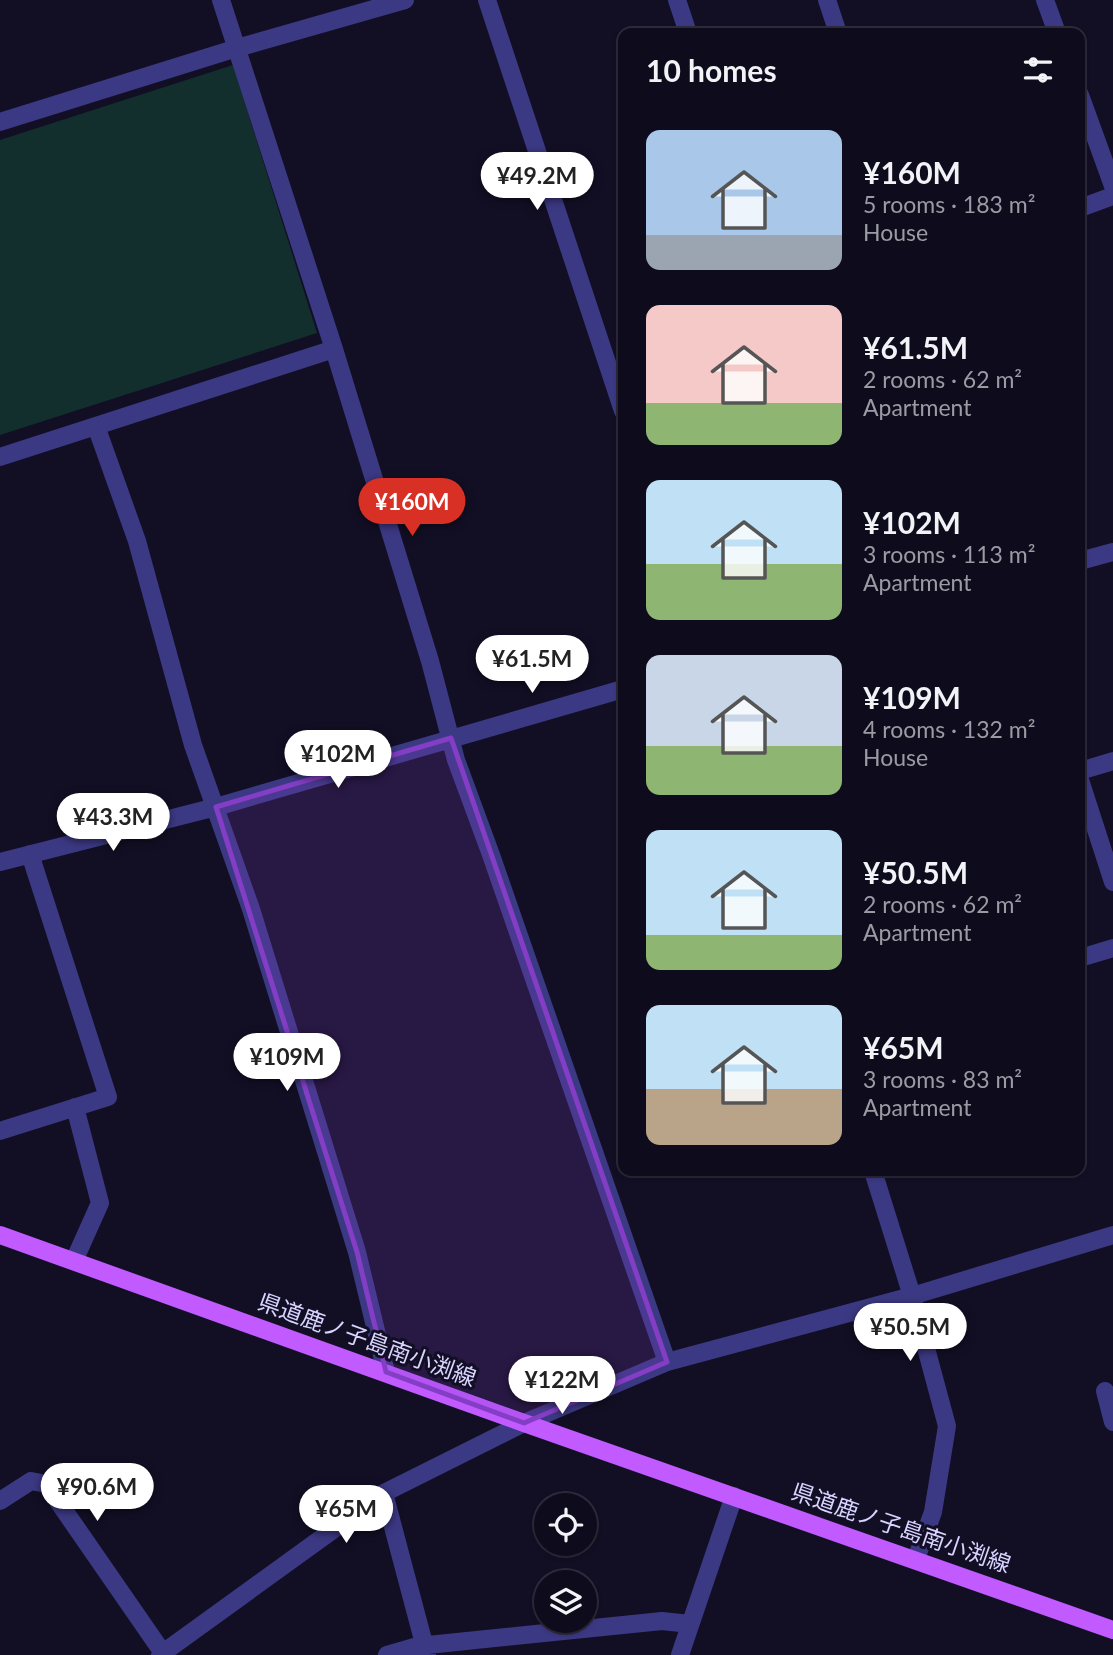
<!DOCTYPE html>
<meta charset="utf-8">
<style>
body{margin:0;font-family:Lato,"Noto Sans JP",sans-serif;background:#1c1929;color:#f1f3f6;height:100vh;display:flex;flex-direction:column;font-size:26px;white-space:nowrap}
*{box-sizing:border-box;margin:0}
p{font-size:23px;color:#9b9ba3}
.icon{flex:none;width:38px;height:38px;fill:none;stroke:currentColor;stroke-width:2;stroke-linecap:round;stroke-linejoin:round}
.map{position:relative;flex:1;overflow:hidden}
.drawer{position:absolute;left:618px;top:28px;width:467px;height:1148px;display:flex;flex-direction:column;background:#0e0b1c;border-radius:14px;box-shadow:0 2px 5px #0004,0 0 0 2px #2e2b3b}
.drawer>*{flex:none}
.controls{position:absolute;left:534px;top:1493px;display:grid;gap:14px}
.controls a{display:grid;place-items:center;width:63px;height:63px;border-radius:50%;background:#0e0b1c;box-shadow:0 2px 5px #0004,0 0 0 2px #2e2b3b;font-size:35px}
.price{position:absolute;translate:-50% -60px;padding:0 16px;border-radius:24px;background:#fff;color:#222;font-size:23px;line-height:46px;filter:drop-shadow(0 2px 4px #0008)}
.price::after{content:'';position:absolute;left:50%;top:42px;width:21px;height:16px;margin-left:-10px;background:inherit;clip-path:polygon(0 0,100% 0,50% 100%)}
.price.current{background:#d93025;color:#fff}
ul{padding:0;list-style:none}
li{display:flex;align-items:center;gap:21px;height:175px;padding:0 28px}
li span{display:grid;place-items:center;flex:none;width:196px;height:140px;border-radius:14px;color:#555}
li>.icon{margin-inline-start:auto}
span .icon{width:84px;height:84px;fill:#fffc;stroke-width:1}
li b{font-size:30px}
h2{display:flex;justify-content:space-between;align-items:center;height:84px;padding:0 28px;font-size:30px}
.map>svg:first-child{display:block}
.green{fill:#122f2e}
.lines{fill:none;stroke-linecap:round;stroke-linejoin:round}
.minor{stroke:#3c3984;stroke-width:18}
.major{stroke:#c15aff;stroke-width:18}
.marked{fill:#843dc5;fill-opacity:0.2;stroke:#843dc5;stroke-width:5;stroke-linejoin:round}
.labels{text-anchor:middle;stroke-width:6;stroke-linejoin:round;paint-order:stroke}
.street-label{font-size:23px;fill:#d8d3ff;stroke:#120f25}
</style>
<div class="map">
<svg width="1113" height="1655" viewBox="0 0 1113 1655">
<rect width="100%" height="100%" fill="#120f25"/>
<path class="green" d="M233 65 317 333 0 435V140Z"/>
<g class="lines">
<path class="minor" d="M221 0 334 349 430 661 456 760 490 852 667 1362
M487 0 623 411
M677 0 688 33
M827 0 838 33
M1045 0 1057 33
M1080 95 1113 186
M0 122 237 48 405 0
M1080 208 1113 196
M96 426 137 541 193 745 251 909 357 1252 386 1372
M0 457 334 349
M1080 561 1113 552
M1080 771 1113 761
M1080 780 1113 882
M0 862 216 807 623 689
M1080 958 1113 948
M0 1131 108 1097 30 854
M873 1171 912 1296 947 1426 933 1512 916 1559
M74 1261 100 1203 75 1107
M1105 1391 1113 1422
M384 1493 427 1655
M0 1501 31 1481 46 1484 163 1653
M160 1655 384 1493 524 1423 667 1362 912 1296 1113 1235
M387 1655 418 1646 662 1621 690 1624
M680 1655 734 1496"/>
<path class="major" d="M0 1235 524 1423 1113 1630"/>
</g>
<path class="marked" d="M451 738 667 1362 524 1423 386 1372 357 1252 216 807Z"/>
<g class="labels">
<g class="street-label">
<text transform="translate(367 1340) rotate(20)" y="8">県道鹿ノ子島南小渕線</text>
<text transform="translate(901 1528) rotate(19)" y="8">県道鹿ノ子島南小渕線</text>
</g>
</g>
</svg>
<div class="controls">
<a><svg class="icon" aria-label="locate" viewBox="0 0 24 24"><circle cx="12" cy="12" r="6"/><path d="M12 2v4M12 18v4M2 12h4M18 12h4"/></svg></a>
<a><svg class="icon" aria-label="layers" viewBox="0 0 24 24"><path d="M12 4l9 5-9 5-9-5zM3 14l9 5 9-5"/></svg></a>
</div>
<b class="price" style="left:537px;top:212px">¥49.2M</b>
<b class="price current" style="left:412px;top:538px">¥160M</b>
<b class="price" style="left:532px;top:695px">¥61.5M</b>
<b class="price" style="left:338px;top:790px">¥102M</b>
<b class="price" style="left:113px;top:853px">¥43.3M</b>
<b class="price" style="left:287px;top:1093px">¥109M</b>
<b class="price" style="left:910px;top:1363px">¥50.5M</b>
<b class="price" style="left:562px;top:1416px">¥122M</b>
<b class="price" style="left:97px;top:1523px">¥90.6M</b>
<b class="price" style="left:346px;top:1545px">¥65M</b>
<section class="drawer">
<h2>10 homes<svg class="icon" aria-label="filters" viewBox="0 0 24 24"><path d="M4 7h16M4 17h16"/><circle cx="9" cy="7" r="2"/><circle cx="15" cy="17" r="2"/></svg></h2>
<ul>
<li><span style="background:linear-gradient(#a9c7e8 75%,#9aa5b1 0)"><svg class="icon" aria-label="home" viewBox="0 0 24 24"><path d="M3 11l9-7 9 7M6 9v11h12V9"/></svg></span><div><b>¥160M</b><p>5 rooms · 183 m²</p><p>House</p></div></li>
<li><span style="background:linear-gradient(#f6c9c9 70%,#8fb573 0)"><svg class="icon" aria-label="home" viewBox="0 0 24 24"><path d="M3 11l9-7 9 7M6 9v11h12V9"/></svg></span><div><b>¥61.5M</b><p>2 rooms · 62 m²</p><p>Apartment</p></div></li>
<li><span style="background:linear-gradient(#bfe0f5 60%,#8fb573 0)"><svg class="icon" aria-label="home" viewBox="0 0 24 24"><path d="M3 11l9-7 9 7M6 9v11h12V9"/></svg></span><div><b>¥102M</b><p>3 rooms · 113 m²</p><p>Apartment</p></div></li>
<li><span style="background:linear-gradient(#c9d6e8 65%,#8fb573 0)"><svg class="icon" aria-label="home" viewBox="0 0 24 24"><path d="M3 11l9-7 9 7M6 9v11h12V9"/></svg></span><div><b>¥109M</b><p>4 rooms · 132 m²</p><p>House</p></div></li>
<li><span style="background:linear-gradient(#bfe0f5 75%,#8fb573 0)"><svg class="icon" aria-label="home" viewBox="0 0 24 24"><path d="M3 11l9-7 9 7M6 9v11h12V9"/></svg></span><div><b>¥50.5M</b><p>2 rooms · 62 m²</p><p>Apartment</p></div></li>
<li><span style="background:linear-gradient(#bfe0f5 60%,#b9a48a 0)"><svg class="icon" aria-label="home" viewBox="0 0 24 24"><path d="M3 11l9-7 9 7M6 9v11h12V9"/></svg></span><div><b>¥65M</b><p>3 rooms · 83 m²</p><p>Apartment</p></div></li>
</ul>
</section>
</div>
